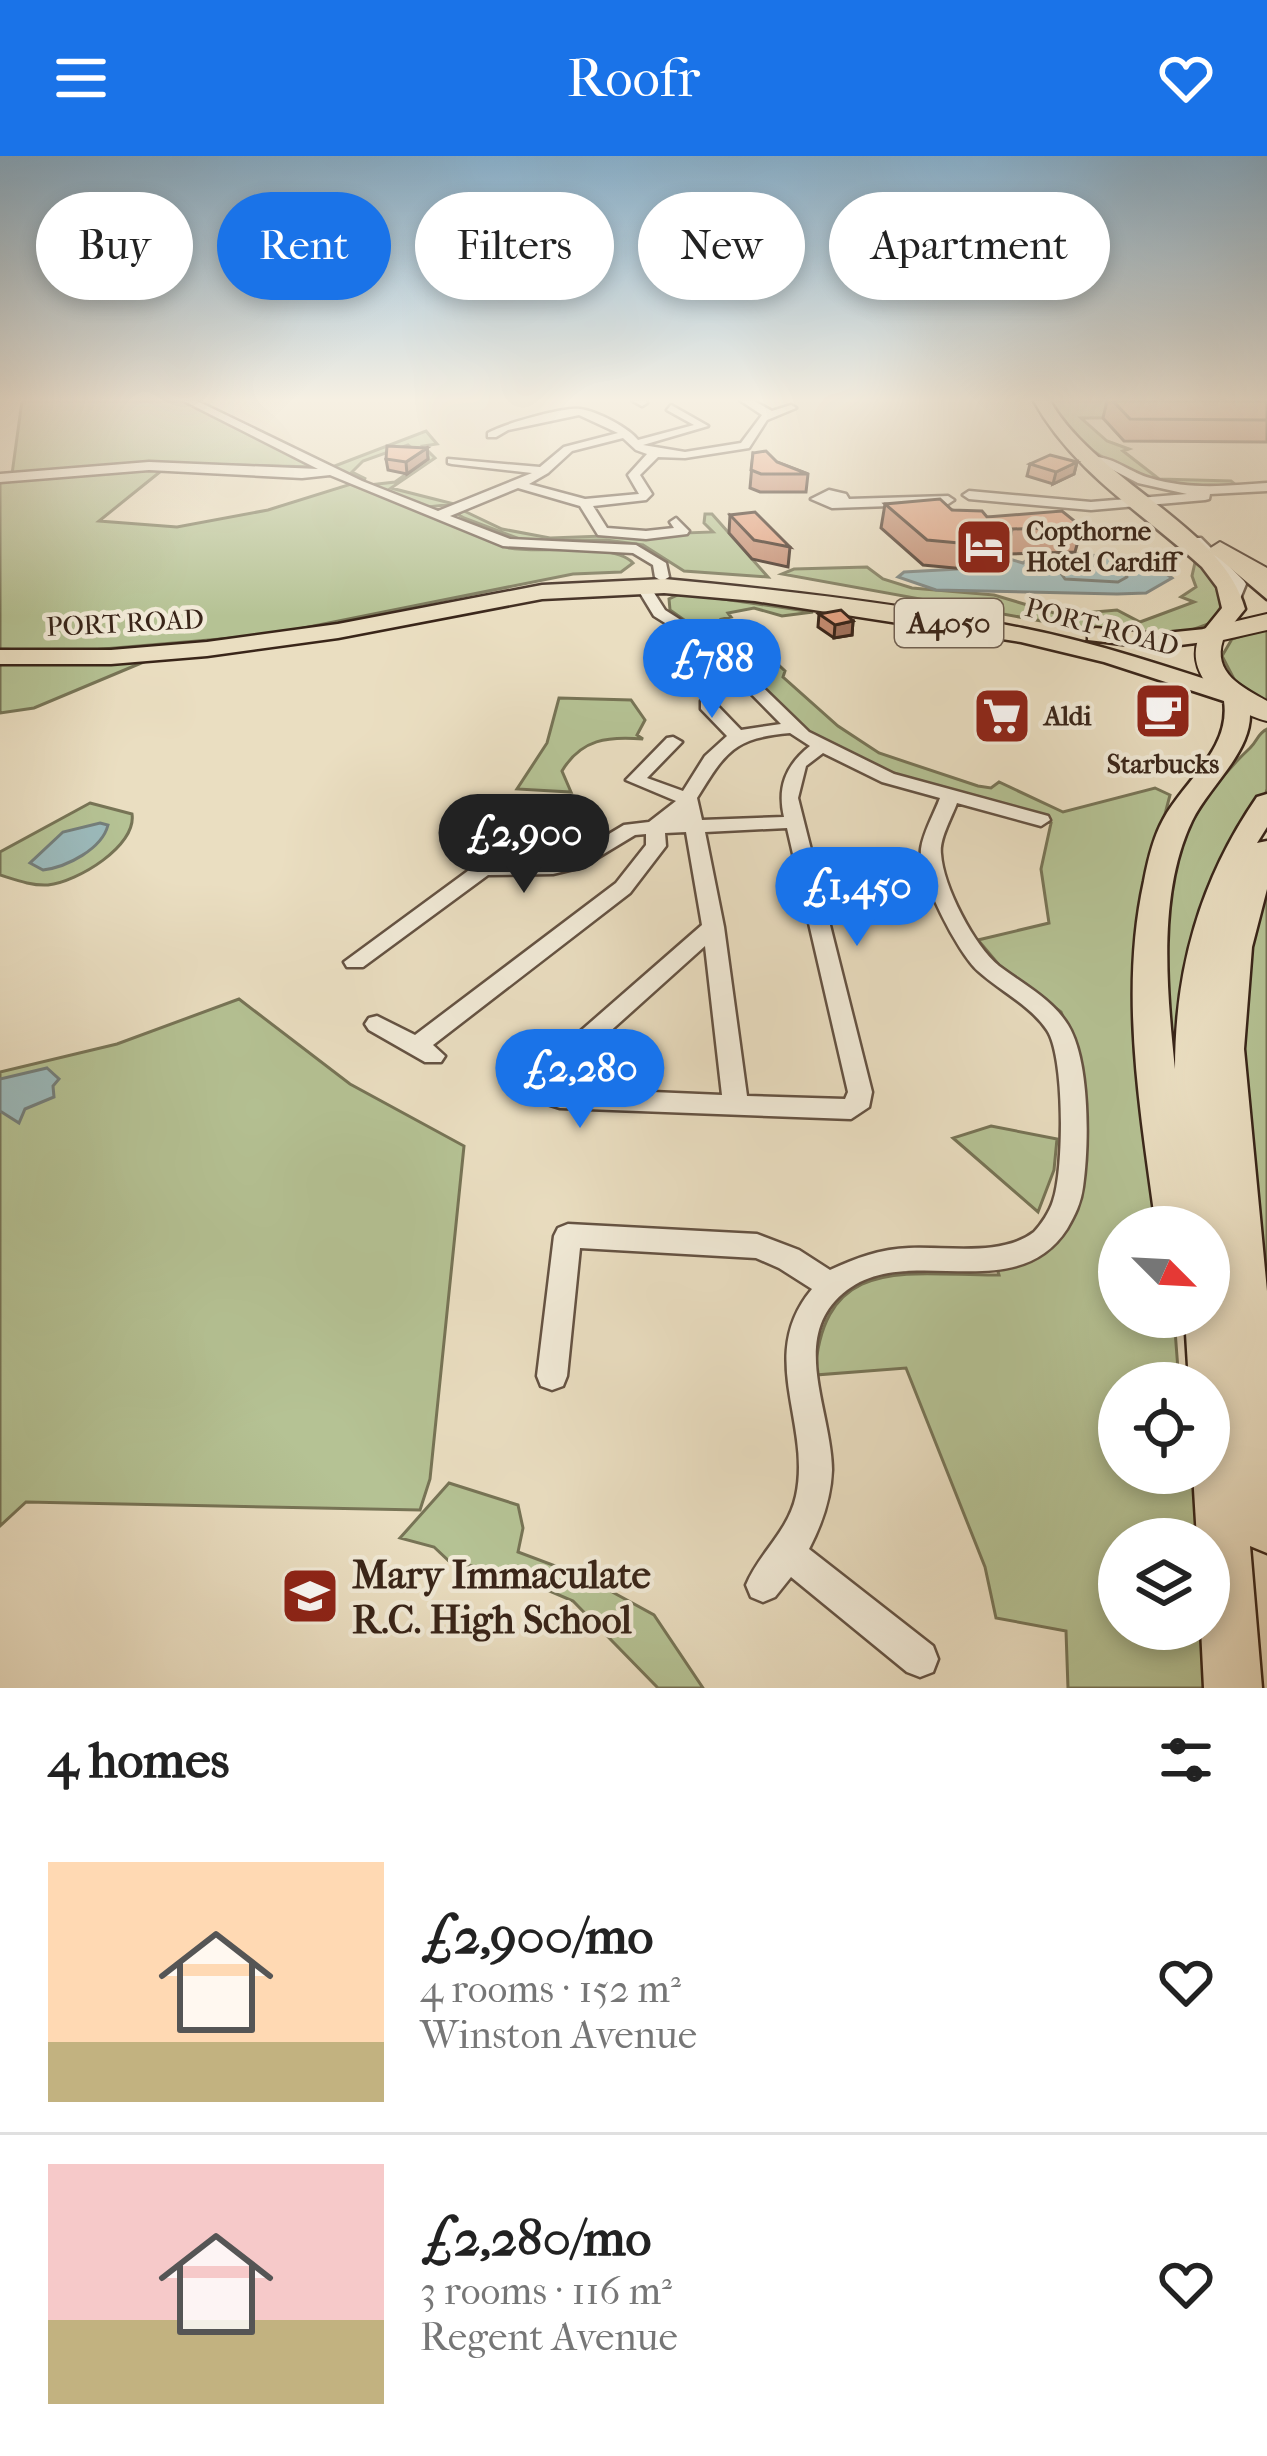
<!DOCTYPE html>
<meta charset="utf-8">
<style>
body{margin:0;font-family:"IM FELL French Canon",serif;background:#f2f2f2;color:#222;height:100vh;display:flex;flex-direction:column;font-size:45px;white-space:nowrap}
*{box-sizing:border-box;margin:0}
p{font-size:39px;color:#767676}
.icon{flex:none;width:66px;height:66px;fill:none;stroke:currentColor;stroke-width:2;stroke-linecap:round;stroke-linejoin:round}
.map{position:relative;height:1532px;overflow:hidden}
.details{display:flex;flex-direction:column;background:#fff;flex:1}
.details>*{flex:none}
.hud{position:absolute;left:36px;top:36px;width:1197px;height:108px;display:flex;gap:24px}
.needle{width:78px;rotate:114deg}
.tools{position:absolute;left:1098px;top:1050px;display:grid;gap:24px}
.tools a{display:grid;place-items:center;width:132px;height:132px;border-radius:50%;background:#fff;box-shadow:0 6px 18px #0003;font-size:60px}
.price{position:absolute;translate:-50% -102px;padding:0 27px;border-radius:42px;background:#1a73e8;color:#fff;font-size:39px;line-height:78px;filter:drop-shadow(0 3px 6px #0008)}
.price::after{content:'';position:absolute;left:50%;top:72px;width:36px;height:27px;margin-left:-18px;background:inherit;clip-path:polygon(0 0,100% 0,50% 100%)}
.price.active{background:#222;color:#fff}
ul{padding:0;list-style:none}
li{display:flex;align-items:center;gap:36px;height:300px;padding:0 48px}
li+li{border-top:3px solid #e0e0e0}
li span{display:grid;place-items:center;flex:none;width:336px;height:240px;border-radius:0px;color:#555}
li>.icon{margin-inline-start:auto}
span .icon{width:144px;height:144px;fill:#fffc;stroke-width:1}
li b{font-size:51px}
h2{display:flex;justify-content:space-between;align-items:center;height:144px;padding:0 48px;font-size:51px}
.chip{padding:0 42px;border-radius:54px;background:#fff;box-shadow:0 6px 18px #0003;font-size:42px;line-height:108px}
.chip.active{background:#1a73e8;color:#fff}
header{display:flex;justify-content:space-between;align-items:center;height:156px;padding:0 48px;background:#1a73e8;color:#fff;font-size:54px;font-weight:600}
.map>svg:first-child{display:block}
.green{fill:#b5c294;stroke:#777456;stroke-width:3}
.water{fill:#9bbabc;stroke:#747e7b;stroke-width:3}
.lines{fill:none;stroke-linecap:round;stroke-linejoin:round}
.shore{stroke:#6a706a;stroke-width:3}
.street-casing{stroke:#655343;stroke-width:5}
.primary-casing{stroke:#392519;stroke-width:5}
.highway-casing{stroke:#392519;stroke-width:4}
.street{fill:#f1ead7;fill-rule:evenodd}
.primary{fill:#eadec1;fill-rule:evenodd}
.highway{fill:#eadec1;fill-rule:evenodd}
.wall{fill:#c48b70;stroke:#392519;stroke-width:3}
.shaded-wall{fill:#a0715b;stroke:#392519;stroke-width:3}
.building{fill:#e4a282;stroke:#392519;stroke-width:3}
.labels{text-anchor:middle;stroke-width:9;stroke-linejoin:round;paint-order:stroke}
.far-poi-label{font-size:27px;font-weight:bold;fill:#392519;stroke:#f1ead7;text-anchor:start}
.far-street-label{font-size:27px;fill:#392519;stroke:#f1ead7}
.shield{fill:#f1ead7;stroke:#706052;stroke-width:3}
.shield-label{font-size:30px;font-weight:bold;fill:#392519}
.near-poi-label{font-size:39px;font-weight:bold;fill:#392519;stroke:#f1ead7;text-anchor:start}
</style>
<header><svg class="icon" aria-label="menu" viewBox="0 0 24 24"><path d="M4 6h16M4 12h16M4 18h16"/></svg>Roofr<svg class="icon" aria-label="heart" viewBox="0 0 24 24"><path d="M12 20l-8-8c-3-5 5-10 8-4 3-6 11-1 8 4z"/></svg></header>
<div class="map">
<svg width="1267" height="1532" viewBox="0 0 1267 1532">
<rect width="100%" height="100%" fill="#eadec1"/>
<filter id="stains"><feTurbulence type="fractalNoise" baseFrequency=".00167" numOctaves="4"/><feColorMatrix values="0 0 0 0 .2 0 0 0 0 .09 0 0 0 0 .02 0 0 0 .5 -.17"/></filter>
<radialGradient id="worn" r=".72"><stop offset=".6" stop-color="#630" stop-opacity="0"/><stop offset="1" stop-color="#630" stop-opacity=".3"/></radialGradient>
<path class="green" d="M22 245H182L318 311 147 307 12 318Z
M1049 245H1214L1232 261 1081 262 1107 285 1129 293 1123 295 1159 323 1231 325 1236 329C1163 336 1088 313 1049 245Z
M426 275 437 288 423 290 435 302 391 332 454 348 428 351 369 329 395 326 426 304 408 289 363 305 352 316 366 323 353 322 332 311Z
M166 311 99 365 177 371 268 354 351 328 509 392C541 398 612 385 633 407L621 416 573 418 269 479 68 496 0 493V324Z
M462 354 502 373 550 382 713 376 704 367 705 358H712L768 421 684 415 643 389 606 384 525 385 464 362 459 359Z
M1196 402 1205 407 1225 444 1211 467 1181 478 1119 479 782 418 794 413 867 411 883 423 912 432 994 439 1061 459 1117 454 1140 466 1194 446 1181 441 1196 431 1192 420Z
M682 437 813 456 782 460 754 452 728 457 731 461 722 463 761 500H769L785 515 783 521 838 570 879 597 978 630 991 632 999 626 1063 656 1155 632 1170 639 1164 662 1165 1071H1119V1161H1174L1179 1227H1119V1317H1195L1204 1383H1119V1473H1209L1224 1532H1068L1066 1475 996 1462 985 1411 906 1212 815 1219C822 1095 911 1120 999 1119L997 1112 1042 1096 1081 936V905L1061 856 999 809 978 784 1049 767 1041 713 1051 667 916 628 818 590 762 534 766 526 754 524 734 499 670 454 669 443Z
M1267 472V548L1235 525 1222 500 1232 483Z
M146 505 34 552 0 557V507Z
M559 542 631 544 645 564 637 579 643 583C608 580 581 583 562 615L571 636 517 633 547 587Z
M1267 573V633L1181 951C1156 812 1138 697 1250 592 1258 584 1258 577 1267 573Z
M90 647 132 658C137 690 77 726 48 729 32 730 16 724 0 719V696Z
M1267 719V1206L1241 932 1247 780Z
M239 843 350 928 464 990 430 1323 420 1354 26 1346 0 1370V916L117 888Z
M991 970 1057 983 1054 1014 1038 1056 953 982Z
M449 1327 518 1349 523 1372 518 1396 585 1421 654 1459 703 1532H658L573 1445 510 1418 449 1405 434 1391 400 1382Z"/>
<path class="water" d="M1075 398C1109 401 1144 399 1172 422L1146 437 1117 438 936 434 898 421 904 416 995 411 1006 402 1023 407 1032 400Z
M100 667 108 669C102 693 67 711 43 714L30 707 63 676Z
M47 912 59 923 53 930 54 941 25 953 19 967 0 955V923Z"/>
<g class="lines">
<path class="shore" d="M1065 411 1123 414 1127 421 1118 426 1065 423 1060 416Z"/>
<defs>
<path id="street" d="M184 245H197L362 325 438 355 532 317 452 308 448 307V303L540 311 564 291 618 277 579 259 508 274 496 281H488V277C503 268 563 251 580 253 597 255 629 272 638 284L694 269 667 254 671 249 708 270 643 289 685 296 741 287 762 259 741 245H754L772 255 791 249 796 252 767 264 749 292 685 302 658 301 640 319 652 338 646 344 593 350 607 372 646 375 674 372 670 366 676 362 689 375 687 378 646 383 598 379 580 350 518 332 450 360 510 383 636 389 666 407 669 421 662 425 655 421 653 409 633 397 503 390 330 319 302 322 149 314 0 326V318L149 306 318 313ZM623 282 636 294 647 298 628 319 639 338 585 343 529 328 548 317 572 295Z
M633 245H646L647 247 642 250Z
M1096 301C1115 302 1131 317 1150 322 1190 334 1225 330 1267 327V335L1210 338 1209 343 1205 344 1091 354 969 343 963 339 969 335 1091 346 1187 338 1138 327 1096 305Z
M829 334 846 338 849 343 948 340 954 344 948 348 832 352 811 343Z
M1191 382H1201L1244 425 1246 428 1239 445H1229L1232 429 1191 388Z
M644 428 649 429 665 454 717 487 809 576 894 618 1048 660 1050 664 1041 670 957 647C952 661 939 683 941 698 943 730 974 790 999 810 1023 828 1052 843 1068 869 1090 905 1089 989 1083 1031 1081 1047 1075 1059 1067 1073 1016 1152 910 1086 847 1134 787 1179 832 1255 832 1314 831 1342 822 1368 809 1393L933 1490 938 1503 933 1516 920 1521 907 1516 791 1421 775 1441 763 1446 751 1441 746 1429C759 1397 788 1376 796 1340 812 1267 756 1200 812 1133L779 1112 756 1102 580 1092 567 1220 563 1230 552 1234 541 1230 537 1220 554 1080 558 1072 568 1068 757 1078 799 1094 830 1114C856 1102 880 1093 909 1092 946 1090 1002 1101 1034 1076 1041 1069 1050 1055 1053 1045 1064 1015 1065 900 1047 874 1030 849 1000 835 978 815 958 797 918 720 921 693 923 677 934 658 940 642L882 626 823 597 806 610 798 642 872 936 869 951 851 963 560 952 538 945 533 920 536 914 702 769 686 676 665 677 666 690 630 737 433 889 445 900 441 906H425L369 874 365 868 369 862 377 860 415 879 616 727 646 689V678L635 679 582 711 553 718 488 719 363 811H347L344 806 476 709 569 702 624 669 649 666 676 645 626 624 667 582 673 581 682 586 647 622 683 635 705 600 727 580 701 553V545H713L741 574 781 568 707 493 654 460 637 432ZM790 577 810 590C786 609 777 631 784 661L702 664 697 642C726 595 734 582 790 577ZM787 672 848 936 845 943 747 940 724 771 705 676ZM705 790 722 939 559 932 557 923Z"/>
<path id="primary" d="M1034 245H1050C1097 326 1223 370 1245 453L1220 484 1156 492 1088 484V474L1096 472 1156 478 1205 473 1222 452 1217 431 1202 411C1144 358 1073 316 1034 245Z
M1222 389 1267 424V443L1215 399V391Z
M664 423C783 434 905 448 1022 472 1098 487 1171 512 1245 536 1267 585 1211 625 1192 665 1157 738 1167 836 1175 913 1175 813 1200 724 1257 641L1267 638V671L1257 687 1267 685V733L1252 791 1244 893 1267 1135V1397L1250 1390 1262 1532H1204L1201 1473H1209V1383H1197L1193 1317H1209V1227H1189L1185 1161H1209V1141L1223 1146 1218 1082 1209 1087V1071H1156C1141 958 1119 838 1144 725 1148 704 1153 682 1163 664 1184 624 1231 594 1224 545L1104 506 1021 486 755 445 664 437 542 443 338 482 207 500 111 508H0V494H111L207 486 338 468 542 429Z"/>
<path id="highway" d="M1220 386 1267 412V429L1212 398 1209 393Z
M1267 458V474L1223 484C1212 517 1242 531 1267 545V565C1226 554 1177 517 1203 473Z"/>
</defs>
<use href="#street" class="street-casing"/>
<use href="#primary" class="primary-casing"/>
<use href="#highway" class="highway-casing"/>
<use href="#street" class="street"/>
<use href="#primary" class="primary"/>
<use href="#highway" class="highway"/>
</g>
<path class="wall" d="M1107 245H1267V286L1124 285 1103 262Z
M427 292 428 303 407 318 388 314 386 303Z
M753 297 808 318 806 336H760L750 332Z
M1077 306 1074 318 1053 328 1027 320 1030 308Z
M885 348 952 354 987 361 1082 371 1075 396 1007 398 997 408 965 413 923 409 881 372Z
M730 359 790 391 788 411 752 403 729 377Z
M819 458 853 465 852 479 834 482 818 471Z"/>
<path class="shaded-wall" d="M427 292 428 303 407 318 406 306Z
M1077 306 1074 318 1053 328 1056 316Z
M1012 373 1007 398 997 408 965 413 970 388Z
M853 465 852 479 834 482 835 469Z"/>
<path class="building" d="M1113 245H1267V264L1130 263Z
M387 290 427 292 406 306 386 303Z
M766 295 777 306 808 318H761L751 314 753 297Z
M1050 299 1077 306 1056 316 1030 308Z
M940 343 952 354 982 355 987 361 1062 355 1082 371 1012 373 1002 383 970 388 927 384 885 348Z
M755 356 790 391 754 384 730 359Z
M841 454 853 465 835 469 819 458Z"/>
<linearGradient id="sky" x2="0" y2="1"><stop stop-color="#89b6d6"/><stop offset="0.53" stop-color="#f6f0e3"/><stop offset="1" stop-color="#f6f0e3" stop-opacity="0"/></linearGradient>
<rect width="1267" height="460" fill="url(#sky)"/>
<defs>
<symbol id="hotel-square" viewBox="-11 -11 22 22"><rect x="-9" y="-9" width="18" height="18" rx="4" fill="#8f2418" stroke="#f1ead7"/><path d="M-6-4.5h1.5V1H6V5H4.5V3h-9V5H-6ZM-4 0a1.8 1.8 0 1 1 3.6 0ZM.5 0V-2.5h3Q6-2.5 6 0Z" fill="#fff"/></symbol>
<symbol id="cafe-square" viewBox="-11 -11 22 22"><rect x="-9" y="-9" width="18" height="18" rx="4" fill="#8f2418" stroke="#f1ead7"/><path d="M-5.5-4.5H6V0H3Q3 3.5 0 3.5H-2.5Q-5.5 3.5-5.5 0ZM3-3.2v2h1.7v-2ZM-6 4.5H4V6H-6Z" fill="#fff"/></symbol>
<symbol id="supermarket-square" viewBox="-11 -11 22 22"><rect x="-9" y="-9" width="18" height="18" rx="4" fill="#8f2418" stroke="#f1ead7"/><path d="M-6-5.5h2.5l.6 2H6L4.5 2H-2.5L-4.4-4H-6ZM-1.5 3.2a1.3 1.3 0 1 0 .1 0ZM3 3.2a1.3 1.3 0 1 0 .1 0Z" fill="#fff"/></symbol>
<symbol id="school-square" viewBox="-11 -11 22 22"><rect x="-9" y="-9" width="18" height="18" rx="4" fill="#8f2418" stroke="#f1ead7"/><path d="M0-5L7-2L0 1L-7-2ZM-4 1L0 2.5L4 1V4Q0 6-4 4Z" fill="#fff"/></symbol>
</defs>
<g fill-rule="evenodd">
<use href="#hotel-square" x="951" y="358" width="66" height="66"/>
<use href="#cafe-square" x="1130" y="522" width="66" height="66"/>
<use href="#supermarket-square" x="969" y="527" width="66" height="66"/>
<use href="#school-square" x="277" y="1407" width="66" height="66"/>
</g>
<g class="labels">
<g class="far-poi-label">
<text x="1026" y="384">Copthorne<tspan x="1026" dy="31">Hotel Cardiff</tspan></text>
<text x="1044" y="569">Aldi</text>
<text x="1163" y="617" text-anchor="middle">Starbucks</text>
</g>
<g class="far-street-label">
<text transform="translate(125 467) rotate(-3)" y="9">PORT ROAD</text>
<text transform="translate(1102 471) rotate(15)" y="9">PORT ROAD</text>
</g>
<rect class="shield" x="895" y="443" width="108" height="48" rx="9"/>
<g class="shield-label">
<text x="949" y="477">A4050</text>
</g>
<g class="near-poi-label">
<text x="352" y="1432">Mary Immaculate<tspan x="352" dy="45">R.C. High School</tspan></text>
</g>
</g>
<rect width="100%" height="100%" filter="url(#stains)"/>
<rect width="100%" height="100%" fill="url(#worn)"/>
</svg>
<div class="tools">
<a><svg class="needle" viewBox="-14 -14 28 28"><path d="M0-13l5 13h-10z" fill="#e53935"/><path d="M0 13l5-13h-10z" fill="#767676"/></svg></a>
<a><svg class="icon" aria-label="locate" viewBox="0 0 24 24"><circle cx="12" cy="12" r="6"/><path d="M12 2v4M12 18v4M2 12h4M18 12h4"/></svg></a>
<a><svg class="icon" aria-label="layers" viewBox="0 0 24 24"><path d="M12 4l9 5-9 5-9-5zM3 14l9 5 9-5"/></svg></a>
</div>
<b class="price" style="left:712px;top:565px">£788</b>
<b class="price active" style="left:524px;top:740px">£2,900</b>
<b class="price" style="left:857px;top:793px">£1,450</b>
<b class="price" style="left:580px;top:975px">£2,280</b>
<div class="hud">
<a class="chip">Buy</a>
<a class="chip active">Rent</a>
<a class="chip">Filters</a>
<a class="chip">New</a>
<a class="chip">Apartment</a>
</div>
</div>
<section class="details">
<h2>4 homes<svg class="icon" aria-label="filters" viewBox="0 0 24 24"><path d="M4 7h16M4 17h16"/><circle cx="9" cy="7" r="2"/><circle cx="15" cy="17" r="2"/></svg></h2>
<ul>
<li><span style="background:linear-gradient(#ffd9b3 75%,#c2b280 0)"><svg class="icon" aria-label="home" viewBox="0 0 24 24"><path d="M3 11l9-7 9 7M6 9v11h12V9"/></svg></span><div><b>£2,900/mo</b><p>4 rooms · 152 m²</p><p>Winston Avenue</p></div><svg class="icon" aria-label="heart" viewBox="0 0 24 24"><path d="M12 20l-8-8c-3-5 5-10 8-4 3-6 11-1 8 4z"/></svg></li>
<li><span style="background:linear-gradient(#f6c9c9 65%,#c2b280 0)"><svg class="icon" aria-label="home" viewBox="0 0 24 24"><path d="M3 11l9-7 9 7M6 9v11h12V9"/></svg></span><div><b>£2,280/mo</b><p>3 rooms · 116 m²</p><p>Regent Avenue</p></div><svg class="icon" aria-label="heart" viewBox="0 0 24 24"><path d="M12 20l-8-8c-3-5 5-10 8-4 3-6 11-1 8 4z"/></svg></li>
</ul>
</section>
